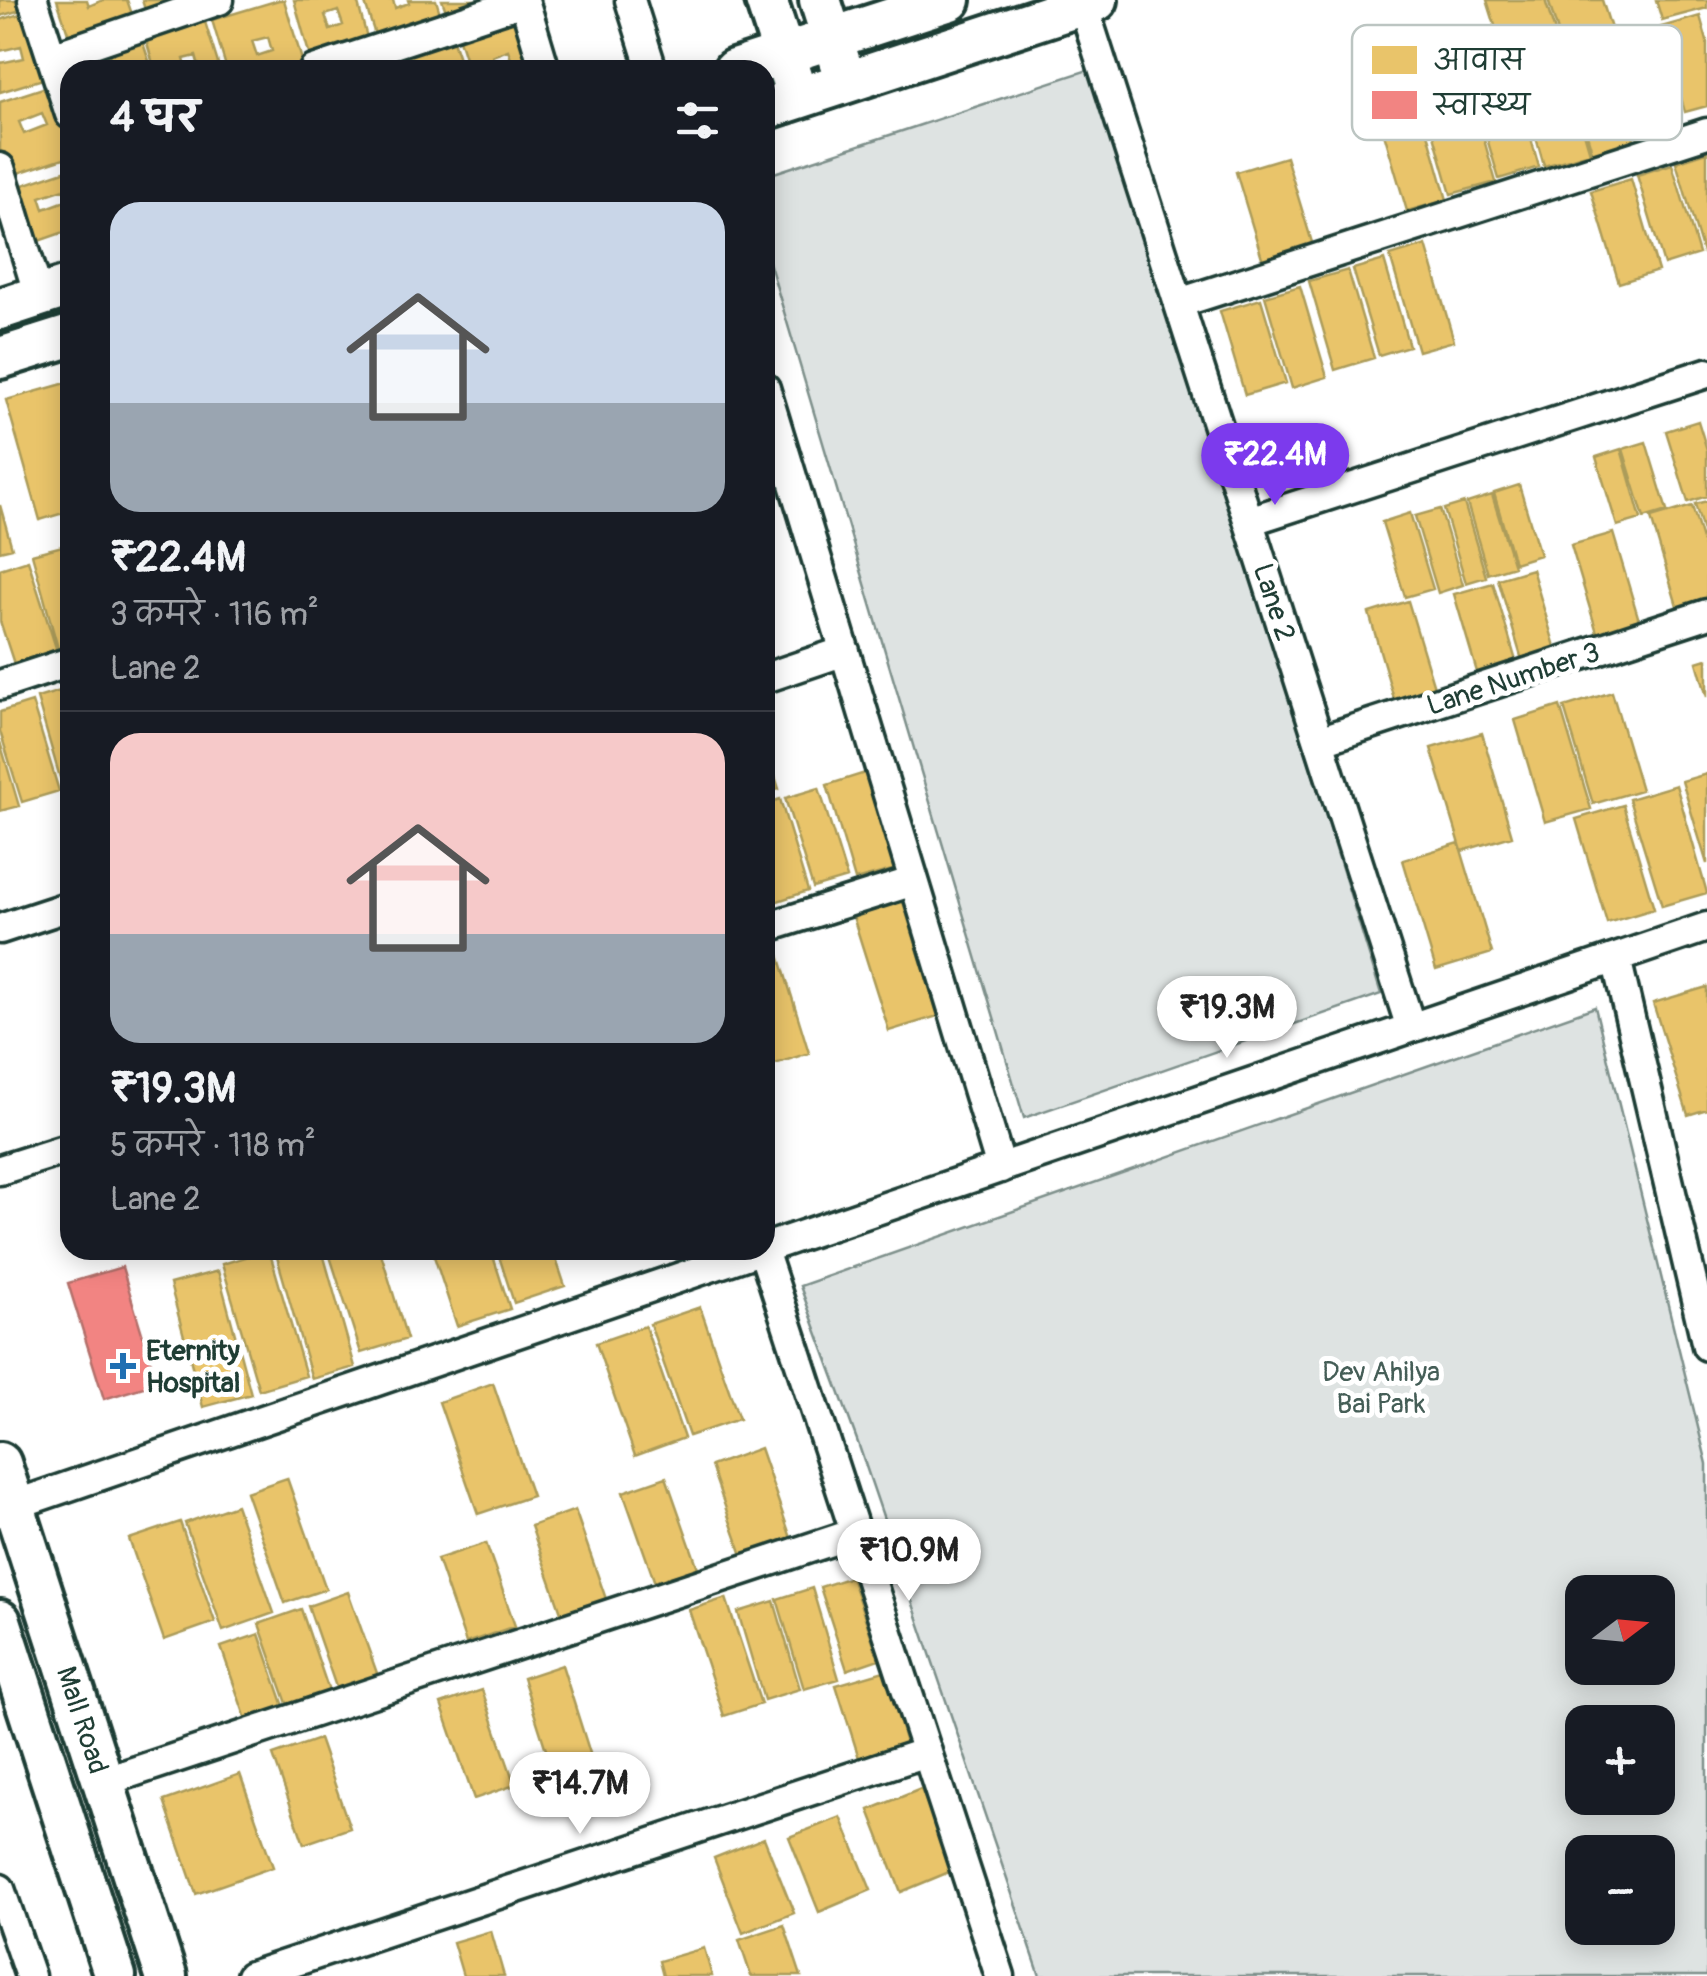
<!DOCTYPE html>
<html lang="hi">
<meta charset="utf-8">
<style>
body{margin:0;font-family:Pangolin,"Playpen Sans Deva",sans-serif;background:#242831;color:#f1f3f6;height:100vh;display:flex;flex-direction:column;font-size:38px;white-space:nowrap}
*{box-sizing:border-box;margin:0}
p{font-size:32px;color:#9ea1a6}
.icon{flex:none;width:55px;height:55px;fill:none;stroke:currentColor;stroke-width:2;stroke-linecap:round;stroke-linejoin:round}
.map{position:relative;flex:1;overflow:hidden}
.details{position:absolute;left:60px;top:60px;width:715px;height:1200px;display:flex;flex-direction:column;background:#171b24;border-radius:30px;box-shadow:0 5px 25px #0003}
.details>*{flex:none}
.needle{width:65px;rotate:74deg}
.tools{position:absolute;left:1565px;top:1575px;display:grid;gap:20px}
.tools a{display:grid;place-items:center;width:110px;height:110px;border-radius:20px;background:#171b24;box-shadow:0 5px 25px #0003;font-size:50px}
.price{position:absolute;translate:-50% -85px;padding:0 22px;border-radius:35px;background:#fff;color:#222;font-size:32px;line-height:65px;filter:drop-shadow(0 2px 5px #0008)}
.price::after{content:'';position:absolute;left:50%;top:60px;width:30px;height:22px;margin-left:-15px;background:inherit;clip-path:polygon(0 0,100% 0,50% 100%)}
.price.selected{background:#7c3aed;color:#fff}
ul{padding:0;list-style:none}
li{display:grid;align-content:center;gap:20px;height:530px;padding:0 50px}
li+li{border-top:2px solid #363941}
li span{display:grid;place-items:center;height:310px;border-radius:30px;color:#555}
li>.icon{margin-inline-start:auto}
span .icon{width:180px;height:180px;fill:#fffc;stroke-width:1}
li b{font-size:42px}
h2{display:flex;justify-content:space-between;align-items:center;height:120px;padding:0 50px;font-size:42px}
.map>svg:first-child{display:block}
.green{fill:#dee3e2;stroke:#7e908b;stroke-width:2.5;fill-rule:evenodd}
.homes{fill:#e9c46a;stroke:#ac9c5a;stroke-width:2.5;fill-rule:evenodd}
.health{fill:#f28482;stroke:#b36f6b;stroke-width:2.5}
.lines{fill:none;stroke-linecap:round;stroke-linejoin:round}
.street-casing{stroke:#1f3d34;stroke-width:35}
.secondary-casing{stroke:#1f3d34;stroke-width:48}
.street{stroke:#fff;stroke-width:28}
.secondary{stroke:#fff;stroke-width:40}
.poi-dot{fill:#1f6fb2;stroke:#fff;stroke-width:4}
.labels{text-anchor:middle;stroke-width:10;stroke-linejoin:round;paint-order:stroke}
.street-label{font-size:28px;fill:#1f3d34;stroke:#fff}
.poi-label{font-size:28px;font-weight:bold;fill:#1f3d34;stroke:#fff;text-anchor:start}
.park-label{font-size:28px;fill:#455e57;stroke:#fff}
.key{fill:#fff;stroke:#bcc5c2;stroke-width:2.5}
.key-label{font-size:28px;fill:#1f3d34}
</style>
<div class="map">
<svg width="1707" height="1976" viewBox="0 0 1707 1976">
<rect width="100%" height="100%" fill="#fff"/>
<filter id="ink" filterUnits="userSpaceOnUse"><feTurbulence type="fractalNoise" baseFrequency=".01" numOctaves="2"/><feDisplacementMap in="SourceGraphic" scale="20" xChannelSelector="R" yChannelSelector="G"/><feConvolveMatrix kernelMatrix="1 2 1 2 8 2 1 2 1" color-interpolation-filters="sRGB"/></filter>
<g filter="url(#ink)">
<path class="green" d="M1094 68 1381 994 1024 1118 765 248V176Z
M1595 1007 1707 1464V1976H1040L857 1440 800 1286ZM1658 1592V1668H1582V1592ZM1582 1722H1658V1798H1582ZM1582 1852H1658V1928H1582Z"/>
<path class="homes" d="M0 0H26L28 8 0 16Z
M57 0H87L89 6 103 0H127L133 17 70 39Z
M142 0H196L147 16Z
M279 0H284L304 67 293 70H227L212 20ZM268 37 272 51 257 56 252 41Z
M294 0H357L370 49 312 64ZM338 11 343 25 330 30 325 15Z
M364 0H393L395 8 409 3 408 0H436L442 20 377 41Z
M442 0H514L450 22Z
M1487 0H1545L1562 54 1509 70Z
M1548 0H1602L1614 38 1565 54Z
M1656 0H1707V8L1662 20Z
M30 11 50 77 0 92V63L24 58 21 46 0 51V20Z
M525 15 543 70H469L458 36ZM508 50 513 65 497 70 492 56Z
M1700 16 1707 41V106L1685 112 1661 27Z
M205 22 220 70H200L196 56 184 59 187 70H155L146 40Z
M1652 32 1680 129 1639 141 1611 44Z
M451 35 463 70H394L389 56Z
M141 37 152 70H71L67 61Z
M1608 48 1636 146 1594 158 1565 60Z
M1563 60 1590 153 1544 166 1518 73Z
M1514 79 1539 167 1499 179 1473 91Z
M55 84 70 130V156L9 176 0 151V102ZM42 113 47 125 24 134 19 122Z
M1471 94 1496 182 1451 194 1426 107Z
M1422 112 1447 200 1407 211 1381 123Z
M1707 152V252L1703 253 1676 162Z
M1286 157 1313 246 1263 261 1236 172Z
M1672 164 1699 254 1664 265 1637 175Z
M70 169V230L33 243 14 188ZM64 189 68 200 44 209 40 197Z
M1631 179 1658 271 1619 283 1591 191Z
M1426 245 1454 341 1418 351 1390 256Z
M1384 260 1409 346 1379 355 1353 269Z
M1348 270 1374 358 1335 370 1309 281Z
M1300 286 1327 377 1292 388 1265 296Z
M1261 299 1286 383 1245 395 1220 311Z
M70 382V511L40 520 6 400Z
M1698 421 1707 450V496L1688 502 1666 431Z
M1646 442 1667 511 1644 518 1623 449Z
M1621 449 1641 519 1617 526 1596 457Z
M1519 485 1540 555 1514 563 1494 493Z
M1492 495 1514 566 1488 574 1467 503Z
M1707 501V545L1695 504Z
M1464 503 1486 577 1466 583 1444 509Z
M0 505 12 548 0 551Z
M1692 506 1707 557V601L1678 609 1651 518Z
M1440 509 1463 585 1438 593 1415 516Z
M1410 513 1433 589 1405 597 1382 522Z
M1613 533 1641 627 1599 639 1571 545Z
M70 544V649L59 652 32 554Z
M28 560 58 654 15 667 0 621V569Z
M1532 569 1556 650 1522 660 1498 579Z
M1493 583 1518 668 1479 679 1454 594Z
M1408 601 1437 697 1397 709 1369 613Z
M1707 659V697L1697 662Z
M70 688V794L65 795 37 698Z
M1612 692 1641 790 1593 804 1564 707Z
M32 702 59 791 22 802 0 731V712Z
M1560 706 1591 809 1545 822 1515 720Z
M1482 733 1512 836 1462 851 1431 748Z
M0 742 19 806 0 811Z
M765 744 779 789 765 794Z
M868 772 896 869 855 880 827 785Z
M1707 774V864L1682 781Z
M1676 785 1707 893 1662 906 1629 799Z
M819 788 847 878 813 888 785 798Z
M780 799 808 891 769 904 765 891V804Z
M1623 805 1654 909 1607 923 1576 819Z
M1459 843 1492 953 1436 970 1403 860Z
M900 892 938 1016 889 1031 850 907Z
M772 932 809 1053 772 1065 765 1044V934Z
M1707 987V1109L1688 1115 1653 1003Z
M269 1250 306 1376 259 1390 222 1264Z
M275 1250H322L355 1367 312 1379Z
M328 1250H380L407 1339 361 1353Z
M432 1250H491L510 1309 457 1326Z
M497 1250H553L565 1286 514 1303Z
M218 1271 251 1394 203 1407 170 1284Z
M700 1307 739 1419 689 1436 650 1324Z
M645 1326 684 1438 635 1456 596 1343Z
M493 1383 532 1496 478 1514 439 1402Z
M760 1448 792 1541 743 1558 711 1466Z
M666 1477 698 1568 655 1583 623 1492Z
M287 1478 326 1589 285 1603 246 1492Z
M236 1505 274 1613 223 1631 185 1523Z
M575 1510 606 1599 562 1615 531 1526Z
M180 1522 215 1622 164 1640 129 1539Z
M486 1543 515 1626 466 1643 437 1559Z
M851 1577 879 1659 847 1670 820 1587Z
M812 1588 839 1679 804 1689 777 1599Z
M348 1592 378 1676 337 1690 308 1606Z
M726 1598 761 1704 724 1716 689 1610Z
M774 1601 800 1689 764 1700 738 1612Z
M301 1609 331 1697 290 1712 259 1624Z
M259 1634 287 1715 249 1728 221 1647Z
M562 1665 594 1766 555 1778 523 1678Z
M884 1671 906 1743 859 1758 836 1685Z
M482 1690 515 1785 474 1799 441 1704Z
M319 1739 350 1828 304 1844 273 1755Z
M240 1774 273 1867 196 1894 164 1801Z
M921 1789 954 1870 901 1892 869 1810Z
M841 1817 871 1890 819 1912 789 1837Z
M764 1838 794 1913 743 1933 714 1858Z
M784 1925 801 1976H751L739 1940Z
M491 1931 504 1976H463L453 1942Z
M704 1948 712 1976H663L659 1961Z"/>
<path class="health" d="M122 1267 157 1383 104 1399 68 1283Z"/>
<g class="lines">
<defs>
<path id="street" d="M33 0 70 114
M524 0 545 70
M630 0 652 70
M1083 5 1411 1028
M52 57 219 0
M314 70 524 1
M0 168 39 296
M1179 303 1707 133
M765 388 1001 1168
M1249 521 1707 373
M765 678 845 651
M0 685 70 662
M1319 741 1707 614
M765 928 914 881
M0 929 70 906
M1616 958 1707 1346
M0 1170 70 1148
M765 1248 1707 927
M763 1250 1000 1976
M14 1505 760 1250
M103 1782 855 1533
M0 1889 30 1976
M251 1976 927 1752"/>
<g id="secondary">
<path d="M766 0 792 80"/>
<path d="M820 0 840 63"/>
<path d="M734 70 950 0"/>
<path d="M765 109 1097 0"/>
<path d="M0 309 70 286"/>
<path d="M0 358 70 336"/>
<path id="s1" d="M0 1463 166 1976"/>
<path d="M0 1621 115 1976"/>
</g>
</defs>
<use href="#street" class="street-casing"/>
<use href="#secondary" class="secondary-casing"/>
<use href="#street" class="street"/>
<use href="#secondary" class="secondary"/>
</g>
</g>
<path class="poi-dot" d="M118 1351h10v10h10v10h-10v10h-10v-10h-10v-10h10z"/>
<g class="labels">
<g class="street-label">
<text transform="translate(1275 602) rotate(72)" y="10">Lane 2</text>
<text transform="translate(1513 678) rotate(-18)" y="10">Lane Number 3</text>
<text dy="10" stroke="none"><textPath href="#s1" startOffset="270">Mall Road</textPath></text>
</g>
<g class="poi-label">
<text x="146" y="1360">Eternity<tspan x="146" dy="32">Hospital</tspan></text>
</g>
<g class="park-label">
<text x="1381" y="1381">Dev Ahilya<tspan x="1381" dy="32">Bai Park</tspan></text>
</g>
</g>
<rect x="1352" y="25" width="330" height="115" rx="15" class="key"/>
<rect x="1372" y="46" width="45" height="28" fill="#e9c46a"/>
<rect x="1372" y="91" width="45" height="28" fill="#f28482"/>
<g class="key-label">
<text x="1434" y="70">आवास</text>
<text x="1434" y="115">स्वास्थ्य</text>
</g>
</svg>
<div class="tools">
<a><svg class="needle" viewBox="-14 -14 28 28"><path d="M0-13l5 13h-10z" fill="#e53935"/><path d="M0 13l5-13h-10z" fill="#9ea1a6"/></svg></a>
<a>+</a>
<a>−</a>
</div>
<b class="price selected" style="left:1275px;top:508px">₹22.4M</b>
<b class="price" style="left:1227px;top:1061px">₹19.3M</b>
<b class="price" style="left:909px;top:1604px">₹10.9M</b>
<b class="price" style="left:580px;top:1837px">₹14.7M</b>
<section class="details">
<h2>4 घर<svg class="icon" aria-label="filters" viewBox="0 0 24 24"><path d="M4 7h16M4 17h16"/><circle cx="9" cy="7" r="2"/><circle cx="15" cy="17" r="2"/></svg></h2>
<ul>
<li><span style="background:linear-gradient(#c9d6e8 65%,#9aa5b1 0)"><svg class="icon" aria-label="home" viewBox="0 0 24 24"><path d="M3 11l9-7 9 7M6 9v11h12V9"/></svg></span><div><b>₹22.4M</b><p>3 कमरे · 116 m²</p><p>Lane 2</p></div></li>
<li><span style="background:linear-gradient(#f6c9c9 65%,#9aa5b1 0)"><svg class="icon" aria-label="home" viewBox="0 0 24 24"><path d="M3 11l9-7 9 7M6 9v11h12V9"/></svg></span><div><b>₹19.3M</b><p>5 कमरे · 118 m²</p><p>Lane 2</p></div></li>
</ul>
</section>
</div>
